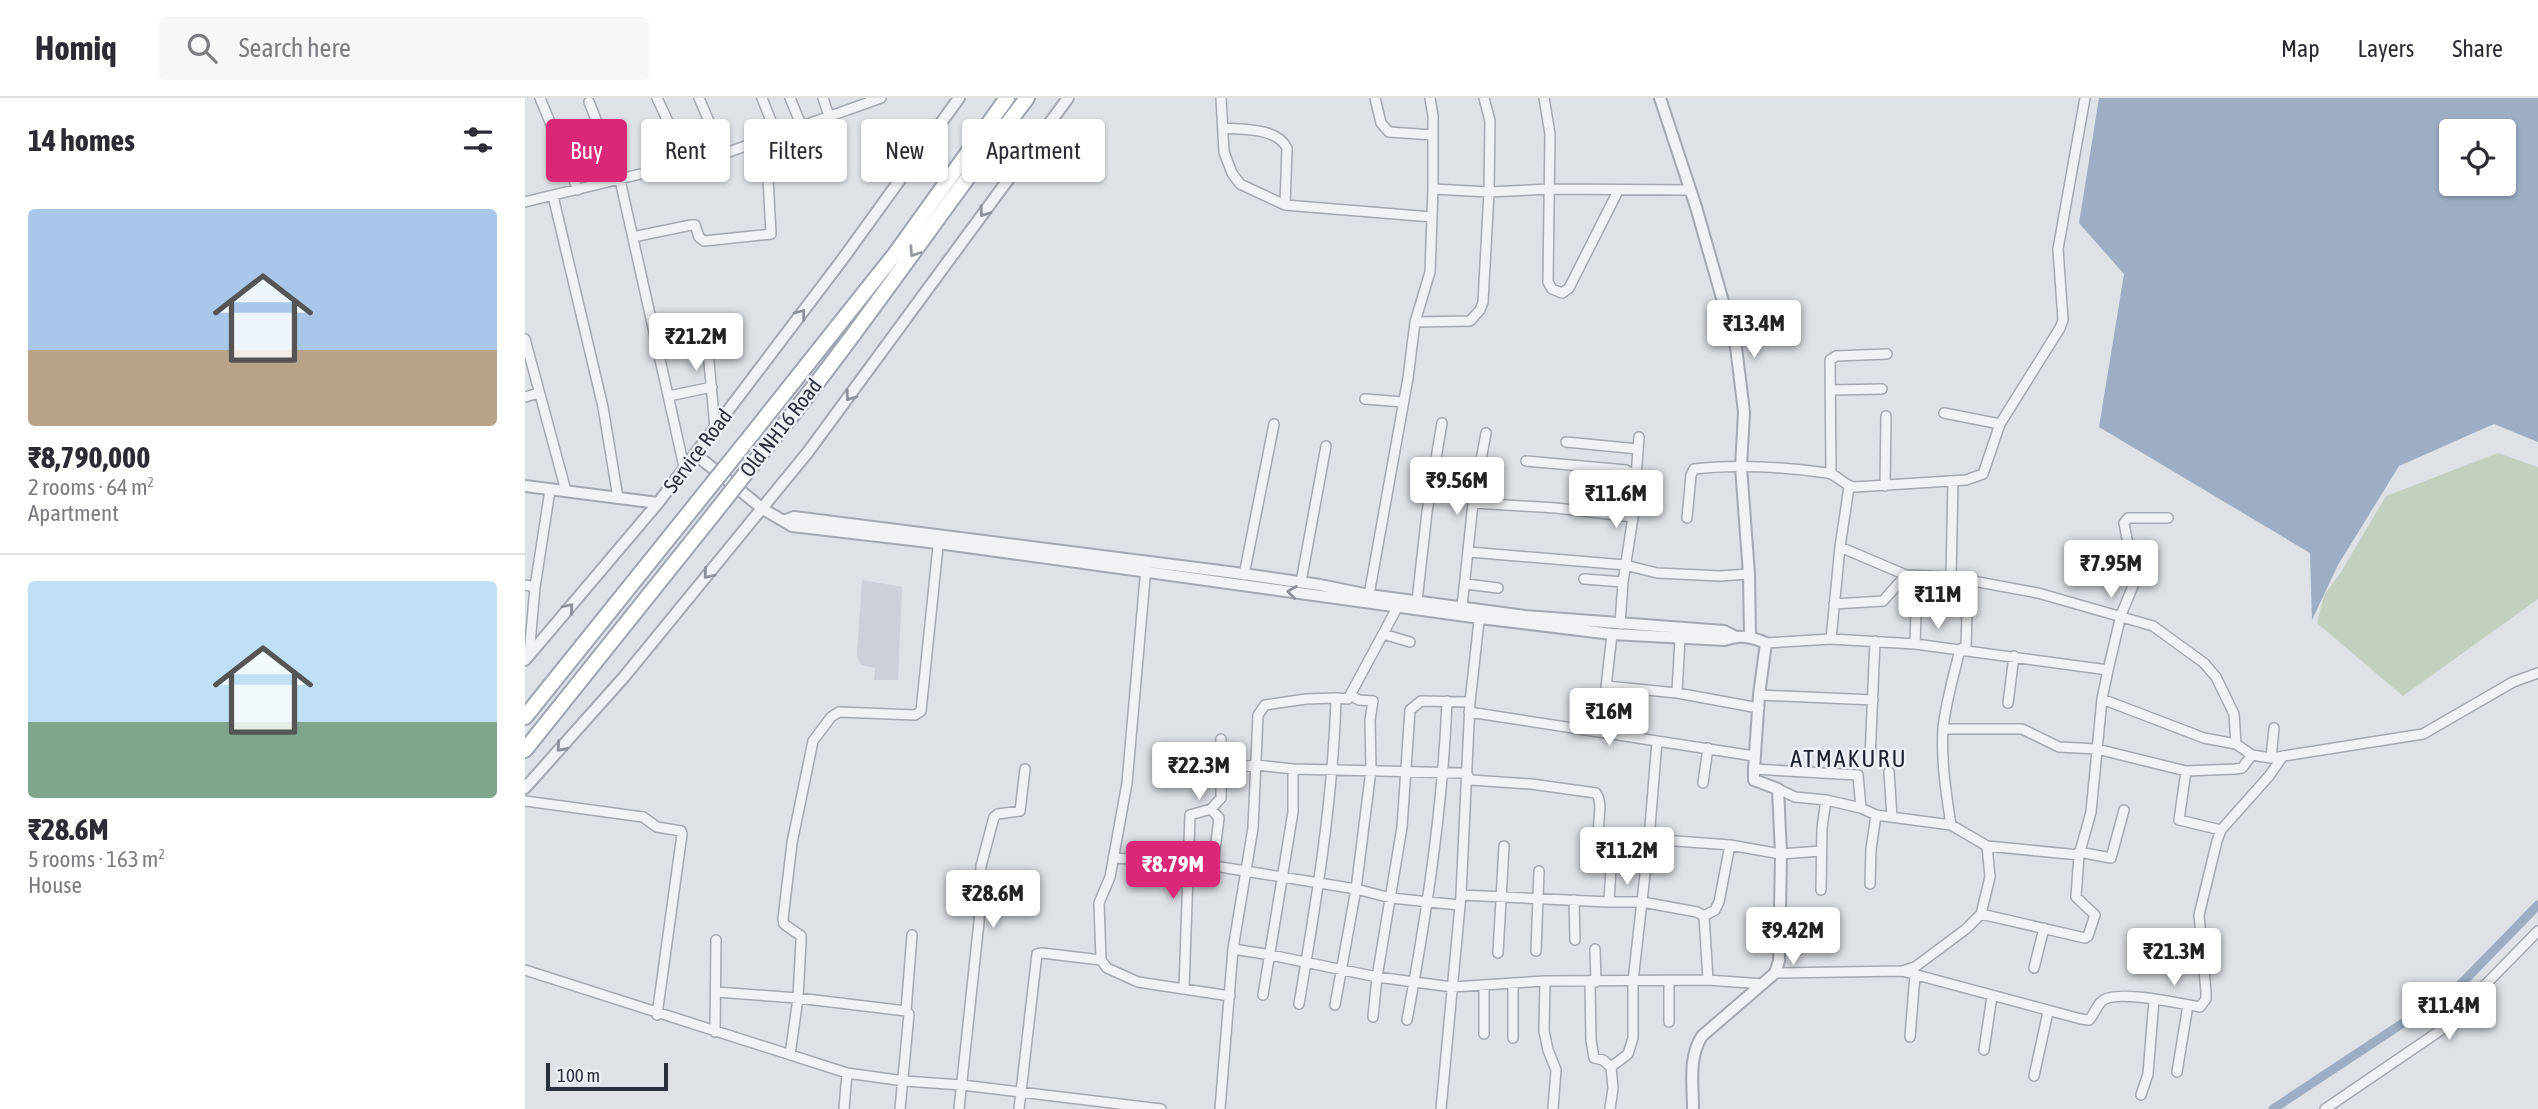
<!DOCTYPE html>
<meta charset="utf-8">
<style>
body{margin:0;font-family:"Asap Condensed",sans-serif;background:#f7f7f7;color:#2b2b33;height:100vh;display:flex;flex-direction:column;font-size:26px;white-space:nowrap}
*{box-sizing:border-box;margin:0}
p{font-size:23px;color:#7c7c81}
.icon{flex:none;width:38px;height:38px;fill:none;stroke:currentColor;stroke-width:2;stroke-linecap:round;stroke-linejoin:round}
.map{position:relative;flex:1;overflow:hidden}
.side{display:flex;flex-direction:column;background:#fff;width:525px}
.side>*{flex:none}
.hud{position:absolute;left:21px;top:21px;width:665px;height:63px;display:flex;gap:14px}
.fabs{position:absolute;left:1914px;top:21px;display:grid;gap:14px}
.fabs a{display:grid;place-items:center;width:77px;height:77px;border-radius:7px;background:#fff;box-shadow:0 2px 5px #0004;font-size:35px}
.scale{position:absolute;left:21px;bottom:18px;width:122px;box-sizing:border-box;padding-left:7px;border:4px solid #292f3c;border-top:0;font-size:19px;line-height:24px;white-space:nowrap;color:#292f3c;-webkit-text-stroke:5px #edf0f4;paint-order:stroke}
.price{position:absolute;translate:-50% -60px;padding:0 16px;border-radius:7px;background:#fff;color:#222;font-size:23px;line-height:46px;filter:drop-shadow(0 2px 4px #0008)}
.price::after{content:'';position:absolute;left:50%;top:42px;width:21px;height:16px;margin-left:-10px;background:inherit;clip-path:polygon(0 0,100% 0,50% 100%)}
.price.selected{background:#db2777;color:#fff}
ul{padding:0;list-style:none}
li{display:grid;align-content:center;gap:14px;height:371px;padding:0 28px}
li+li{border-top:2px solid #e1e1e2}
li span{display:grid;place-items:center;height:217px;border-radius:7px;color:#555}
li>.icon{margin-inline-start:auto}
span .icon{width:126px;height:126px;fill:#fffc;stroke-width:1}
li b{font-size:30px}
h2{display:flex;justify-content:space-between;align-items:center;height:84px;padding:0 28px;font-size:30px}
.tag{padding:0 24px;border-radius:7px;background:#fff;box-shadow:0 2px 5px #0004;font-size:24px;line-height:63px}
.tag.selected{background:#db2777;color:#fff}
header{display:flex;align-items:center;gap:42px;box-sizing:border-box;height:98px;padding:0 35px;background:#fff;border-bottom:2px solid #e1e1e2}
header strong{font-size:33px}
nav{display:flex;gap:38px;margin-inline-start:auto;font-size:24px}
.search{width:490px;height:63px;background:#f7f7f7;display:flex;align-items:center;gap:18px;box-sizing:border-box;padding:0 24px;border-radius:7px;color:#7c7c81;font-size:26px}
main{display:flex;flex:1;min-height:0}
.map>svg:first-child{display:block}
.built{fill:#ccd0d8}
.green{fill:#c3d0c0}
.water{fill:#9cadc4;fill-rule:evenodd}
.lines{fill:none;stroke-linecap:round;stroke-linejoin:round}
.canal{stroke:#9cadc4;stroke-width:9}
.minor-casing{stroke:#a4a8b0;stroke-width:12}
.tertiary-casing{stroke:#a4a8b0;stroke-width:14}
.primary-casing{stroke:#9ea5b1;stroke-width:18}
.minor{stroke:#f0f2f5;stroke-width:9}
.tertiary{stroke:#f0f2f5;stroke-width:10}
.primary{stroke:#fff;stroke-width:14}
.primary-bridge-casing{stroke:#9ea5b1;stroke-width:18;stroke-linecap:butt}
.primary-bridge{stroke:#fff;stroke-width:14}
.oneway{stroke:#8c9098}
.oneway2{stroke:#94979e}
.labels{text-anchor:middle;stroke-width:5;stroke-linejoin:round;paint-order:stroke}
.street-label{font-size:21px;fill:#292f3c;stroke:#edf0f4}
.quarter-label{font-size:24px;letter-spacing:2px;fill:#1b202d;stroke:#edf0f4}
</style>
<header>
<strong>Homiq</strong>
<div class="search"><svg class="icon" aria-label="search" viewBox="0 0 24 24"><circle cx="10" cy="10" r="6"/><path d="M15 15l6 6"/></svg>Search here</div>
<nav><a>Map</a><a>Layers</a><a>Share</a></nav>
</header>
<main>
<section class="side">
<h2>14 homes<svg class="icon" aria-label="filters" viewBox="0 0 24 24"><path d="M4 7h16M4 17h16"/><circle cx="9" cy="7" r="2"/><circle cx="15" cy="17" r="2"/></svg></h2>
<ul>
<li><span style="background:linear-gradient(#a9c7e8 65%,#b9a48a 0)"><svg class="icon" aria-label="home" viewBox="0 0 24 24"><path d="M3 11l9-7 9 7M6 9v11h12V9"/></svg></span><div><b>₹8,790,000</b><p>2 rooms · 64 m²</p><p>Apartment</p></div></li>
<li><span style="background:linear-gradient(#bfe0f5 65%,#7fa58c 0)"><svg class="icon" aria-label="home" viewBox="0 0 24 24"><path d="M3 11l9-7 9 7M6 9v11h12V9"/></svg></span><div><b>₹28.6M</b><p>5 rooms · 163 m²</p><p>House</p></div></li>
</ul>
</section>
<div class="map">
<svg width="2013" height="1011" viewBox="0 0 2013 1011">
<rect width="100%" height="100%" fill="#dee1e6"/>
<path class="built" d="M337 482 377 489 373 582H349L350 570 336 567 332 557Z"/>
<path class="green" d="M1973 355 2013 369V501L1878 598 1792 525 1799 497 1816 474 1861 398Z"/>
<path class="water" d="M1574 0H2013V344L1969 326 1874 368 1813 467 1787 522 1785 455 1574 329 1599 176 1554 125ZM1927 33H1979V86H1927Z"/>
<g class="lines">
<path class="canal" d="M1748 1011 1934 888 2013 807"/>
<defs>
<path id="minor" d="M15 0 53 92
M132 0 162 64
M174 0 198 56
M237 0 252 38
M265 0 277 29
M298 0 304 18
M696 0 699 54 707 75 715 86 760 107 907 119
M850 0 856 25 864 34 908 37
M1019 0 1025 36 1023 184 1027 191 1037 195 1044 190 1093 93
M64 4 95 82 159 369
M698 30C718 32 751 29 762 50L760 107
M908 91 964 94 1025 91 1165 92
M28 98 78 309 93 400
M0 104 198 56 356 0
M108 139 166 127H170L174 139 179 143 246 136 241 42
M890 224 945 223 955 212 958 204 964 94 965 23 959 0
M0 241 41 393
M132 245 175 238H179L182 242 190 330
M1306 292 1357 291
M144 298 187 289
M0 299 14 295
M840 301 878 304
M1419 315 1475 326
M1041 344 1113 351
M1001 363 1101 372 1110 378
M1306 375 1305 262 1311 258 1362 256
M1360 388 1361 318
M948 405 1031 410 1108 419
M1162 420 1166 377 1169 371C1208 366 1263 369 1302 375 1313 376 1318 388 1330 389L1441 382 1458 376 1475 326 1535 230 1538 222 1533 151 1560 0
M1315 449 1381 477 1426 479 1513 495 1628 528 1679 565 1691 579 1709 616 1711 646
M944 454 1100 467 1132 475 1195 478 1224 476
M621 469 602 685 585 779 574 805 576 862 582 870 613 884 705 898
M719 477 749 326
M1426 479 1428 383
M1059 481 1098 484
M776 484 801 348
M941 486 973 490
M0 487 10 489
M844 497 883 280 890 224 905 174 908 91V18L905 0
M892 503 902 414 917 325
M1309 506 1358 503 1381 477
M937 509 948 405 961 335
M1095 526 1098 484 1108 419 1114 339
M858 536 885 544
M1306 541 1315 449 1324 389
M1241 545 1306 541 1390 546 1583 572
M1390 546 1391 514
M4 557 10 489 25 392
M1081 588 1152 595 1234 610
M1152 595 1155 540
M1234 597 1348 602
M1577 601 1679 640 1711 646 1727 657
M1483 605 1489 558
M944 614 1229 658
M1418 631H1497L1534 649 1572 651 1661 673 1710 671 1717 670 1727 657 1746 660 1898 636 1988 584 2013 575
M1076 634 1087 536
M1746 660 1749 630
M1345 661 1350 543
M696 670 732 667 768 671 941 675 946 682 1006 686 1071 695C1081 709 1067 733 1078 744L1124 741 1205 747 1256 756 1296 753
M1229 671 1333 677 1336 710
M1661 673 1654 722 1696 732
M1364 674 1367 719
M1178 685 1183 650
M1253 691 1270 699 1301 702 1336 710 1351 717 1426 727 1462 748 1554 757 1566 714 1577 601 1583 572 1596 517 1610 483 1599 425 1603 420H1643
M0 703 118 719 132 729 156 733 157 736 132 917
M1426 727C1421 695 1416 663 1418 630 1421 603 1429 577 1435 551L1441 549 1443 483
M1554 754 1586 760 1599 712
M588 760 665 764 831 791 866 800 934 807
M688 768 694 720 686 711 696 700V641
M1345 786 1346 751 1351 717
M1296 792 1297 730 1301 702
M936 797 1084 804H1117L1172 814 1179 818 1183 882
M1049 802 1050 842
M1084 804 1086 769
M1456 816 1560 840 1563 838 1570 817 1551 799 1554 757
M1179 818 1190 812 1194 804 1205 747
M708 851 746 857 852 879 927 889 1020 883 1183 882 1238 886
M1070 851 1071 884
M1011 853 1014 773
M973 855 979 748
M1509 870 1519 830
M0 872 322 975 379 983 437 987 636 1011
M1377 873 1556 921 1564 922C1569 917 1571 909 1576 904 1589 890 1656 906 1675 909L1681 901V894L1674 817 1692 743 1696 732 1744 678 1758 658
M1250 875 1377 873 1390 869 1441 831 1456 816 1465 779 1462 748
M1020 883 1019 933 1023 952 1031 972 1028 1011
M1144 883V924
M988 885V940
M1065 885 1066 942 1069 960 1078 962 1086 969 1088 990 1085 1011
M959 887V936
M659 891 665 717 686 711
M191 894 273 900 381 913 384 916 375 1011
M738 897 768 714V671
M774 906C791 805 808 703 811 600L823 601 873 508
M810 907 831 791 846 672 845 622 848 603 834 602 825 597
M381 913 387 837
M848 919 852 879 877 729 885 612 896 603 945 604
M882 922C902 816 918 710 922 603
M190 934 191 842
M1385 939 1390 877
M1459 952 1467 898
M265 957 273 900 276 843V838L259 826 258 821 267 745 288 643 306 619 314 614 390 617 396 613 414 439
M1086 969 1103 956 1108 940V883L1124 741 1132 643
M1652 974 1663 907
M1509 978 1523 914
M1616 997 1623 976 1629 902
M319 1011 322 975
M434 1011 454 824 456 768 469 719 473 716 495 713 500 671
M494 1011 512 856 517 855 576 862
M695 1011 708 851 728 730 733 617 740 607 781 601 811 600
M916 1011 936 797 945 604 955 514
M1800 1011 1916 932 2013 833"/>
<path id="tertiary" d="M1135 0 1171 109 1211 249 1219 314 1216 369 1224 476 1225 539
M170 356 238 411 267 428 413 445 955 520 1087 536 1200 542C1214 536 1227 539 1241 545L1234 597 1229 671V682L1253 691 1256 756 1254 863 1250 875 1177 938C1163 960 1168 986 1168 1011
M0 388 133 405
M259 423 269 419 711 475 795 487 844 497 1000 518 1199 533 1209 538
M0 562 133 405 317 162 434 0
M0 690 99 579 283 354 543 0"/>
<path id="primary" d="M220 345 370 156 482 0
M235 357C329 242 412 118 502 0
M0 619 171 406
M0 652 187 418"/>
</defs>
<use href="#minor" class="minor-casing"/>
<use href="#tertiary" class="tertiary-casing"/>
<use href="#primary" class="primary-casing"/>
<use href="#minor" class="minor"/>
<use href="#tertiary" class="tertiary"/>
<use href="#primary" class="primary"/>
<defs>
<path id="primary-bridge" d="M171 406 220 345
M187 418 235 357"/>
</defs>
<use href="#primary-bridge" class="primary-bridge-casing"/>
<use href="#primary-bridge" class="primary-bridge"/>
</g>
<defs><path id="oneway-chevron" d="M-2-3.5L2.5 0L-2 3.5" fill="none" stroke-width="1.6" stroke-linecap="round" stroke-linejoin="round" transform="scale(1.75)"/></defs>
<g class="oneway">
<use href="#oneway-chevron" transform="translate(459 114) rotate(126)"/>
<use href="#oneway-chevron" transform="translate(276 216) rotate(-53)"/>
<use href="#oneway-chevron" transform="translate(325 298) rotate(126)"/>
<use href="#oneway-chevron" transform="translate(183 476) rotate(130)"/>
<use href="#oneway-chevron" transform="translate(767 494) rotate(-172)"/>
<use href="#oneway-chevron" transform="translate(44 510) rotate(-50)"/>
<use href="#oneway-chevron" transform="translate(36 649) rotate(132)"/>
</g>
<use class="oneway2" href="#oneway-chevron" transform="translate(389 154) rotate(124)"/>
<g class="labels">
<g class="street-label">
<text transform="translate(256 330) rotate(-52)" y="7">Old NH16 Road</text>
<text transform="translate(173 353) rotate(-53)" y="7">Service Road</text>
</g>
<g class="quarter-label">
<text x="1324" y="669">ATMAKURU</text>
</g>
</g>
</svg>
<div class="fabs">
<a><svg class="icon" aria-label="locate" viewBox="0 0 24 24"><circle cx="12" cy="12" r="6"/><path d="M12 2v4M12 18v4M2 12h4M18 12h4"/></svg></a>
</div>
<div class="scale">100 m</div>
<b class="price" style="left:1229px;top:262px">₹13.4M</b>
<b class="price" style="left:171px;top:275px">₹21.2M</b>
<b class="price" style="left:932px;top:419px">₹9.56M</b>
<b class="price" style="left:1091px;top:432px">₹11.6M</b>
<b class="price" style="left:1586px;top:502px">₹7.95M</b>
<b class="price" style="left:1413px;top:533px">₹11M</b>
<b class="price" style="left:1084px;top:650px">₹16M</b>
<b class="price" style="left:674px;top:704px">₹22.3M</b>
<b class="price" style="left:1102px;top:789px">₹11.2M</b>
<b class="price selected" style="left:648px;top:803px">₹8.79M</b>
<b class="price" style="left:468px;top:832px">₹28.6M</b>
<b class="price" style="left:1268px;top:869px">₹9.42M</b>
<b class="price" style="left:1649px;top:890px">₹21.3M</b>
<b class="price" style="left:1924px;top:944px">₹11.4M</b>
<div class="hud">
<a class="tag selected">Buy</a>
<a class="tag">Rent</a>
<a class="tag">Filters</a>
<a class="tag">New</a>
<a class="tag">Apartment</a>
</div>
</div>
</main>
